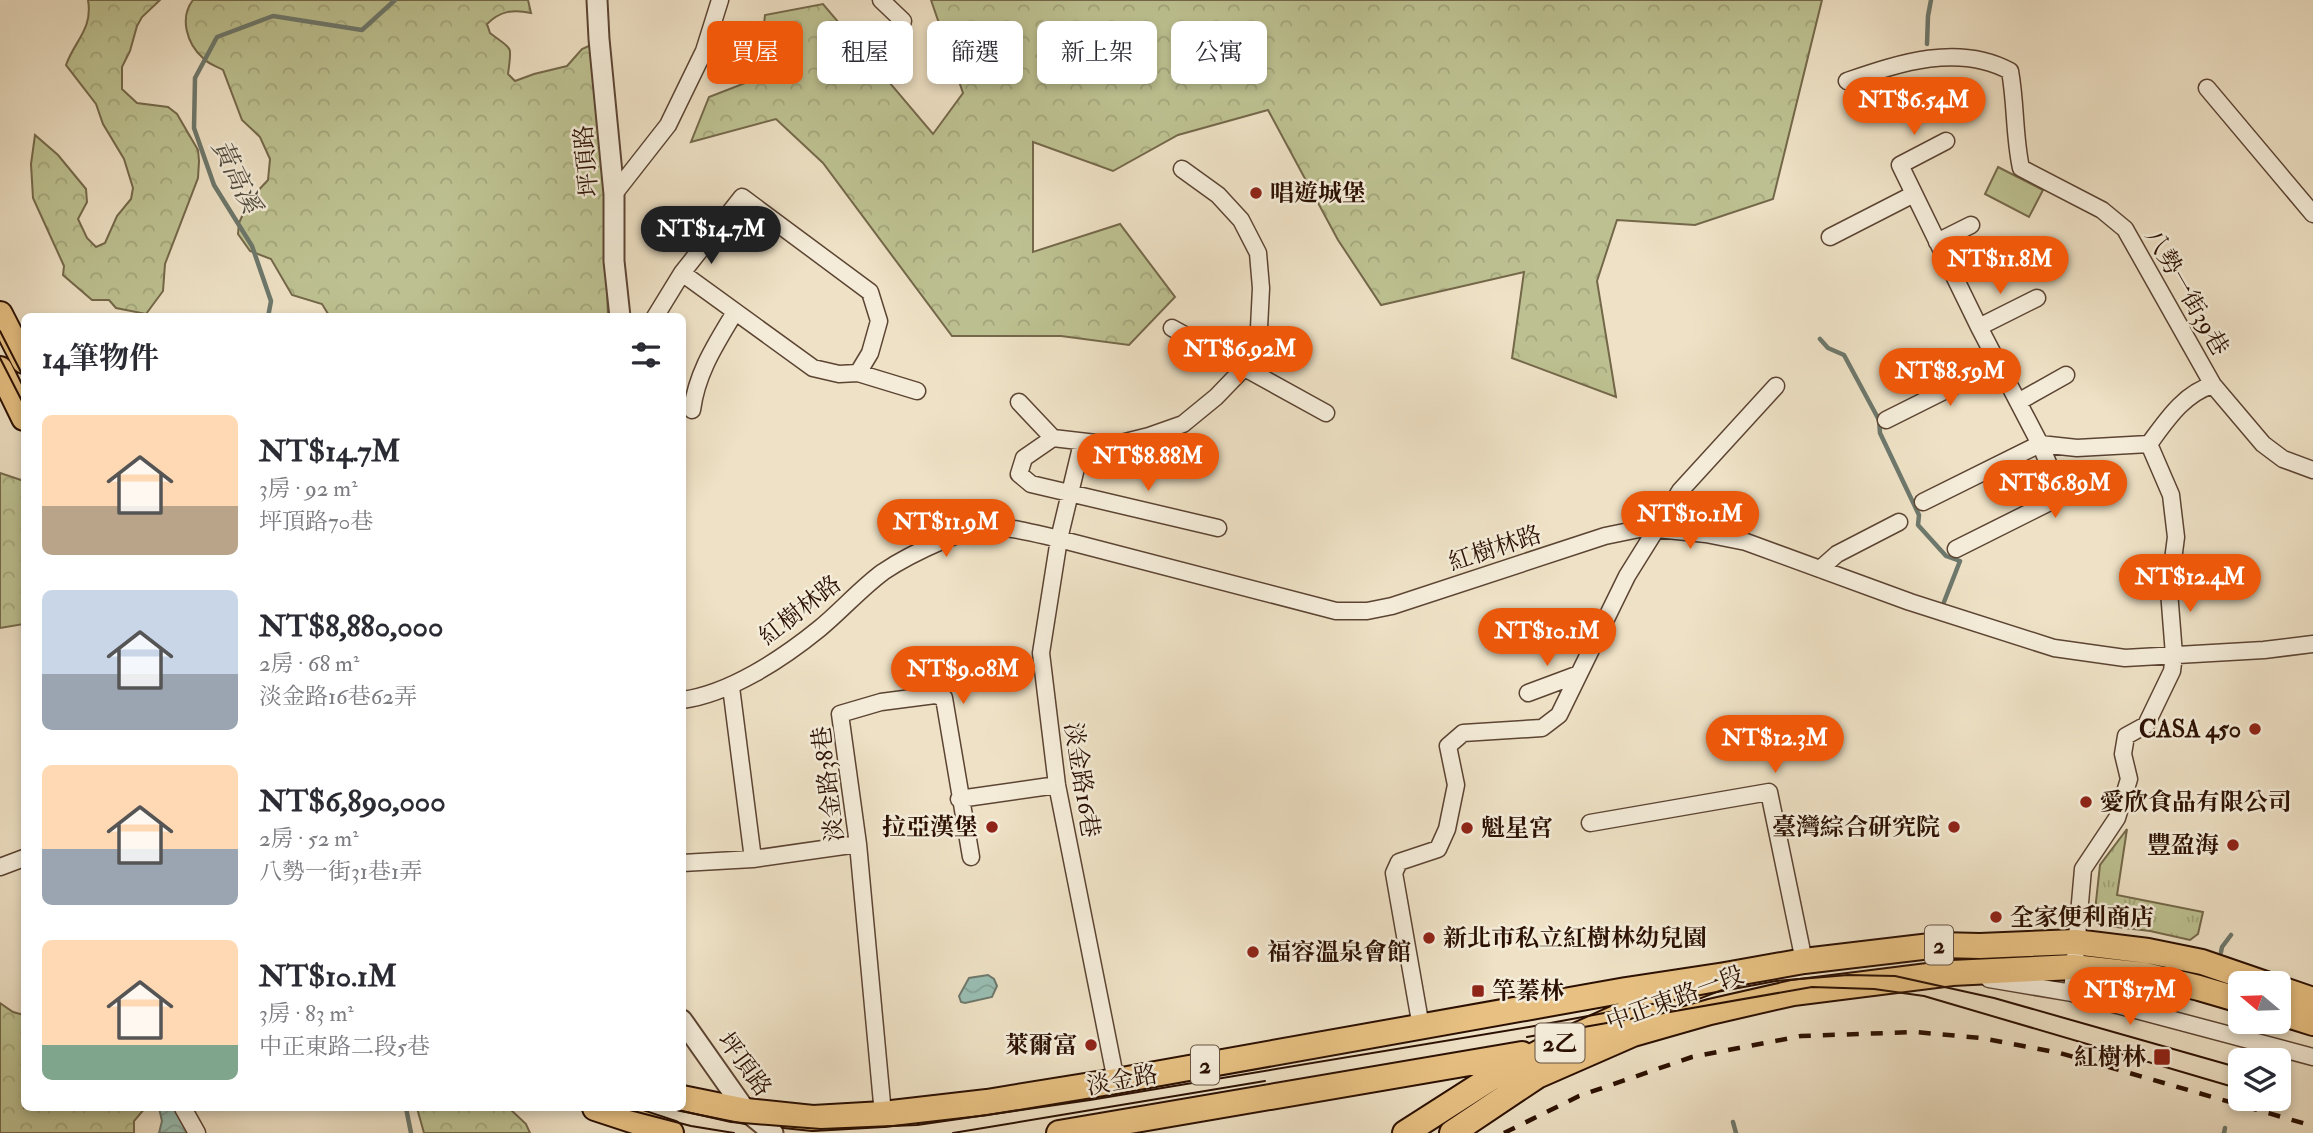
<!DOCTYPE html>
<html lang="zh-TW">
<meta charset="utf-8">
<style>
body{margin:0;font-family:"IM FELL Double Pica","Noto Serif TC",serif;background:#f2f2f3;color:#2b2b33;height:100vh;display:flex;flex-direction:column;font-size:26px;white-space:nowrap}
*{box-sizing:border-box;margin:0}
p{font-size:23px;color:#7c7c81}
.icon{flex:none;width:38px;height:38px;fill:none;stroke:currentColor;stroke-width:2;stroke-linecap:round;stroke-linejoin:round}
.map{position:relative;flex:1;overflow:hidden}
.sheet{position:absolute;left:21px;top:313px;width:665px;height:798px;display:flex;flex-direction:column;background:#fff;border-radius:10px;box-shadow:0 4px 10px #0003}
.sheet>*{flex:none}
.top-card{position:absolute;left:707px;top:21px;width:665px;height:63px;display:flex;gap:14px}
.needle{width:46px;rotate:289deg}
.buttons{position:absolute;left:2228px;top:971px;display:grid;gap:14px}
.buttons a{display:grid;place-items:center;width:63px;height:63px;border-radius:10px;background:#fff;box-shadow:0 4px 10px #0003;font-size:35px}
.price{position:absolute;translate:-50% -60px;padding:0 16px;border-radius:24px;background:#ea580c;color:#fff;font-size:23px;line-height:46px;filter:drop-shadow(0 2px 4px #0008)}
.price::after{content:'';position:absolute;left:50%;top:42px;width:21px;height:16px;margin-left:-10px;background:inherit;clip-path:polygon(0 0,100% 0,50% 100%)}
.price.selected{background:#222;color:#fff}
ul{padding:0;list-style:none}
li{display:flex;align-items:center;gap:21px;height:175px;padding:0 21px}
li span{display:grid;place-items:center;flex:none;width:196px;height:140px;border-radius:10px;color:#555}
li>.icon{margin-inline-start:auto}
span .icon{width:84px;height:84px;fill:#fffc;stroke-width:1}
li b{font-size:30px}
h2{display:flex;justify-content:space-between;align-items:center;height:84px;padding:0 21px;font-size:30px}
.pill{padding:0 24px;border-radius:10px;background:#fff;box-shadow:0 4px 10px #0003;font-size:24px;line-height:63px}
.pill.selected{background:#ea580c;color:#fff}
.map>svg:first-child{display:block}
.grass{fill:url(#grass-tufts);stroke:#74684a;stroke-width:2}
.forest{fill:url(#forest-crowns);stroke:#74684a;stroke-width:2}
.pitch{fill:#bdc191;stroke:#74684a;stroke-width:2}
.water{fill:url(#water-waves);stroke:#6d786c;stroke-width:2}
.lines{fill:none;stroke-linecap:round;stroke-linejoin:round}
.stream{stroke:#6d786c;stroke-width:4.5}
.minor-casing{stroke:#5c4433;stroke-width:19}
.tertiary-casing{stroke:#5c4433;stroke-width:23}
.primary-casing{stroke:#2b1002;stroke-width:28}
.minor{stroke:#f4ecd9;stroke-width:16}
.tertiary{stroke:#f4ecd9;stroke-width:19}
.primary{stroke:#e7c082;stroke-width:24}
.tram{stroke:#2b1002;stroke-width:2}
.rail{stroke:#2b1002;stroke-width:4.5;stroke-dasharray:12 12;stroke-linecap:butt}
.poi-dot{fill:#8f2418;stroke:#f4ecd9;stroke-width:2.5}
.labels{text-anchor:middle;stroke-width:5;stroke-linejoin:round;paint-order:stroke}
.shield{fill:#f4ecd9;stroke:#675242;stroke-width:2}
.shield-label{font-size:23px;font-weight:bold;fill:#2b1002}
.street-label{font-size:24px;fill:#2b1002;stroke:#f4ecd9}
.poi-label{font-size:24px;font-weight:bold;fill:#2b1002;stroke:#f4ecd9;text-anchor:start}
.water-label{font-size:26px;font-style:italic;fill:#524d40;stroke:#f4ecd9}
</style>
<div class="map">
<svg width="2313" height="1133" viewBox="0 0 2313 1133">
<defs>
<pattern id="grass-tufts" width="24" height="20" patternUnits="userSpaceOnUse" patternTransform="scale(1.75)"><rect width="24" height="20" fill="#bdc191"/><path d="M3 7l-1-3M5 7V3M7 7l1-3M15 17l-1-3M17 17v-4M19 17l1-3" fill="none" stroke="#a3a57b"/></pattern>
<pattern id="forest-crowns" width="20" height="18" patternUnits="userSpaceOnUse" patternTransform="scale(1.75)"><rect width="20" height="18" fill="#bdc191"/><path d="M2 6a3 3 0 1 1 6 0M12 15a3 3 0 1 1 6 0" fill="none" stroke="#a3a57b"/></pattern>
<pattern id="water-waves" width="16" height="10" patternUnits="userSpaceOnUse" patternTransform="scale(1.75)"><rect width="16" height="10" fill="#99beb3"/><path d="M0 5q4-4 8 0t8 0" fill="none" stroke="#84a298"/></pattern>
</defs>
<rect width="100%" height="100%" fill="#eee1c5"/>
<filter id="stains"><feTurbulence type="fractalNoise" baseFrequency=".00286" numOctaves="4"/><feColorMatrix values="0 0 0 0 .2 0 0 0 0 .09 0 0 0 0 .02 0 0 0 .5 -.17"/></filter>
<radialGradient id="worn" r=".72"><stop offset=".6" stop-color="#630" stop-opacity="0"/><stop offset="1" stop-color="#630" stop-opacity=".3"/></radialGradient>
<path class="grass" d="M2127 829 2117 895 2203 912 2198 934 2190 940 2150 931 2100 925 2094 920 2100 865Z"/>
<path class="forest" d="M88 0H160L142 17 137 26 130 51 122 67V89L137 103 168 107 177 114 198 150 199 161 198 178 165 264 163 291 146 314 116 308 109 300H92L63 275 64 266 33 198 31 164 35 135 58 155 86 189 87 202 78 219 87 238 96 247 105 243 117 216 131 199 133 188 124 159 103 124 96 104 66 65C75 40 93 29 88 0Z
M193 0H528L531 13C513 9 500 11 487 24L490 33C513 51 512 43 508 74L515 81 534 74 567 66 582 49 591 45 601 84 608 317H330L322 304 292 295 271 259 250 251 238 234 239 223 243 214 253 196 268 180 270 159 260 137 242 120 223 70C216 66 208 64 203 58 187 44 179 18 193 0Z
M931 0H1822L1773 199 1695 225 1617 220 1597 281 1616 397 1512 358 1524 272 1381 305 1338 240 1268 110 1178 135 1113 171 1033 142V252L1120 224 1175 297 1129 345 1061 336H952L823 163 776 119 691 142 709 97 758 78 765 15 823 4 933 134 963 93Z
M0 473 24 481V624L0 628Z
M0 1003 13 1012 24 1015V1108H154V1110L145 1108 134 1121V1133H0Z
M417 1108H509L526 1124 530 1133H424Z"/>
<path class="pitch" d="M1998 167 2043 190 2029 217 1985 194Z"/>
<path class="water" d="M988 975 994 979 997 986 992 997 965 1003 961 1002 959 996 969 978Z
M159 1108H174L187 1133H159L162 1121Z"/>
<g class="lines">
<path class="stream" d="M1927 44 1928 16 1931 0
M268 317 271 301 252 246 214 185 194 128 195 78 217 37 273 16 362 30 395 0
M1820 339 1828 348 1844 355 1879 420 1880 433 1919 515 1918 525 1946 556 1960 561 1944 602
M2221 952 2222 947 2231 935
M406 1108 411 1133
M1733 1122 1736 1133
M2224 1133 2225 1128"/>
<defs>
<path id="minor" d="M881 0 903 21
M1847 81C1900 63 1958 43 2010 71 2016 104 2014 136 2021 168L2102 210 2125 229 2213 385
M2207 88 2313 214
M1946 141 1900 165 1979 327 2040 444 2077 448 2149 444
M614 194 668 125 704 51 720 0
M1830 237 1914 194
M1937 242 1971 225
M682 273 813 368 839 374 858 373 917 391
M655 317 682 273 742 197 870 292 879 321 870 353 858 373
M1979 327 2037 298
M1172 328 1326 413
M1019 402 1053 438 1113 445 1149 436 1183 424 1216 397 1244 368 1259 328 1261 288 1258 253 1241 220 1218 195 1182 169
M2018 402 2066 375
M692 410C697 372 716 344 735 312
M1886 420 1998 364
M1053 438 1024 458 1019 474 1031 484 1218 528
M1082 443 1059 539 1041 653 1057 785 1116 1081
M1923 502 2040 444 2062 496 1956 549
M1820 569 1837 554 1899 522
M731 687 753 859
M1528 693 1579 674
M682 700C729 694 782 659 819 629 841 611 860 589 883 572 902 559 923 549 944 540 959 535 975 527 991 527 1014 527 1037 534 1059 539L1336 611H1367L1392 606 1605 536 1639 529H1657L1706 534 1746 542 1910 602 2054 648 2125 658 2264 650 2313 644
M959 799 1057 785
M1590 823 1769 792 1804 961
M682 863 753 859 858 844
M0 867 24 858
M1989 979 2072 993 2313 1057
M2072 993 2083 869 2117 818 2129 779 2123 754 2126 736 2146 725 2172 671 2174 655 2169 591 2176 537 2171 495 2149 444C2166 421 2184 393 2213 385L2263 444 2283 459 2313 470
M1421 1027 1394 873 1399 862 1438 849 1447 829 1456 785 1448 746 1463 733 1542 728 1559 715 1627 576 1680 491 1776 386
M183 1108 197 1133
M883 1114 858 844 840 714 881 702 935 695 944 698 971 857"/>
<path id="tertiary" d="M597 0 599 39 614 194V261L620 317
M682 1020 746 1111 773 1133"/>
<path id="primary" d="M0 314 24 361
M0 369 24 418
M2278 988 2313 1000
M2278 1012 2313 1023
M682 1098 746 1111 813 1118 883 1114 987 1102 1116 1081 1626 990 1725 975
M595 1108 671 1133
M1059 1133 1522 1054
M1405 1133 1491 1078 1542 1051 1636 1009 1725 975 1804 961 1939 945 1980 946 2075 942 2148 951 2202 962 2266 984
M1452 1133 1537 1076 1633 1034 1710 1012 1793 993 1952 973 2073 967 2145 975 2199 988 2240 1000"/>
</defs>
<use href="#minor" class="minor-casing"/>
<use href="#tertiary" class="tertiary-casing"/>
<use href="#primary" class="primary-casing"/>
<use href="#minor" class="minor"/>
<use href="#tertiary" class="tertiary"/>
<use href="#primary" class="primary"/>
<path class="tram" d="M0 331 24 378
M0 358 24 405
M1527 1037 1812 987 1874 989 1924 996 2240 1089
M622 1108 691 1126 734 1133
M669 1108 731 1122 781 1126 821 1129 917 1125 1090 1100 1529 1027 1776 981 1848 975 1895 976 1994 998 2240 1068
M953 1133 1265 1081"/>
<path class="rail" d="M1504 1133 1579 1096 1692 1057 1801 1036 1915 1032 1981 1038 2060 1053 2313 1126"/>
</g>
<g class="poi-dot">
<circle cx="1256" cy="193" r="7"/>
<circle cx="2255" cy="729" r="7"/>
<circle cx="2086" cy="802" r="7"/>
<circle cx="992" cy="827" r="7"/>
<circle cx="1954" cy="827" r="7"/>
<circle cx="1467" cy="828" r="7"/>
<circle cx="2233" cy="845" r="7"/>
<circle cx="1996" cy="917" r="7"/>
<circle cx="1429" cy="938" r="7"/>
<circle cx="1253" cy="952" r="7"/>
<rect x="1471" y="984" width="14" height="14" rx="3.5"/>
<circle cx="1091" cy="1045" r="7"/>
<rect x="2153" y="1048" width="18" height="18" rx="3.5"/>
</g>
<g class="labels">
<g class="shield">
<rect x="1925" y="925.5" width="28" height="39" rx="5"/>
<rect x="1535.5" y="1023.5" width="49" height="39" rx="5"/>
<rect x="1191" y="1045.5" width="28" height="39" rx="5"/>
</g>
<g class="shield-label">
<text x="1939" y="953">2</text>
<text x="1560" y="1051">2乙</text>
<text x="1205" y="1073">2</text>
</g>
<g class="street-label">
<text transform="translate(586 161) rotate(-95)" y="8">坪頂路</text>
<text transform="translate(2187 292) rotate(60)" y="8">八勢一街39巷</text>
<text transform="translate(1495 548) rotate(-18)" y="8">紅樹林路</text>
<text transform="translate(800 610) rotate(-38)" y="8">紅樹林路</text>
<text transform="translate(1082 780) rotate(81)" y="8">淡金路16巷</text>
<text transform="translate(828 784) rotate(-97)" y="8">淡金路38巷</text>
<text transform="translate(1675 998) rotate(-20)" y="8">中正東路一段</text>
<text transform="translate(745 1064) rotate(54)" y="8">坪頂路</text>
<text transform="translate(1122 1080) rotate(-10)" y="8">淡金路</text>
</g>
<g class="poi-label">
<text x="1270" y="201">唱遊城堡</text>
<text x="2241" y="737" text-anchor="end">CASA 450</text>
<text x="2100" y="810">愛欣食品有限公司</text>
<text x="978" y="835" text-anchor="end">拉亞漢堡</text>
<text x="1940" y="835" text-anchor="end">臺灣綜合研究院</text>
<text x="1481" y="836">魁星宮</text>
<text x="2219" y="853" text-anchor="end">豐盈海</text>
<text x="2010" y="925">全家便利商店</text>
<text x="1443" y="946">新北市私立紅樹林幼兒園</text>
<text x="1267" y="960">福容溫泉會館</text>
<text x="1492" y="999">竿蓁林</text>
<text x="1077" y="1053" text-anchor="end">萊爾富</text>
<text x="2146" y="1065" text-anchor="end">紅樹林</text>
</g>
<g class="water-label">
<text transform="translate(237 176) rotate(64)" y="9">黃高溪</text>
</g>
</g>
<rect width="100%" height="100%" filter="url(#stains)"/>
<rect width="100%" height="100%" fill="url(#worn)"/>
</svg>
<div class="buttons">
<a><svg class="needle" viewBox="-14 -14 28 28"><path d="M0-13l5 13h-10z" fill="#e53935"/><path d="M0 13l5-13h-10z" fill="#7c7c81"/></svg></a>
<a><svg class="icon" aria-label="layers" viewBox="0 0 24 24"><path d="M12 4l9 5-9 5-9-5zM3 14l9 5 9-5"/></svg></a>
</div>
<b class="price" style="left:1914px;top:137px">NT$6.54M</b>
<b class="price selected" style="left:711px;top:266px">NT$14.7M</b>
<b class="price" style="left:2000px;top:296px">NT$11.8M</b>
<b class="price" style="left:1240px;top:386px">NT$6.92M</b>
<b class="price" style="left:1950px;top:408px">NT$8.59M</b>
<b class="price" style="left:1148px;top:493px">NT$8.88M</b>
<b class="price" style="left:2055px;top:520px">NT$6.89M</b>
<b class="price" style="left:1690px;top:551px">NT$10.1M</b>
<b class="price" style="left:946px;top:559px">NT$11.9M</b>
<b class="price" style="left:2190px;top:614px">NT$12.4M</b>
<b class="price" style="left:1547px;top:668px">NT$10.1M</b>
<b class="price" style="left:963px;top:706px">NT$9.08M</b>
<b class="price" style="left:1775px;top:775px">NT$12.3M</b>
<b class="price" style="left:2130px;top:1027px">NT$17M</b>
<div class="top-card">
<a class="pill selected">買屋</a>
<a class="pill">租屋</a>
<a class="pill">篩選</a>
<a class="pill">新上架</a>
<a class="pill">公寓</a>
</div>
<section class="sheet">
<h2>14筆物件<svg class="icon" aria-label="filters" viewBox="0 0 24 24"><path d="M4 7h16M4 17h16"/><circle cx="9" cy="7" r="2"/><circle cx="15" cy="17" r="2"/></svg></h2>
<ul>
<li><span style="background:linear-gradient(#ffd9b3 65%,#b9a48a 0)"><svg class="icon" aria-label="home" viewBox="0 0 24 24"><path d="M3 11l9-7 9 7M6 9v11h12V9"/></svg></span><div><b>NT$14.7M</b><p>3房 · 92 m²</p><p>坪頂路70巷</p></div></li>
<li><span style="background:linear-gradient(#c9d6e8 60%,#9aa5b1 0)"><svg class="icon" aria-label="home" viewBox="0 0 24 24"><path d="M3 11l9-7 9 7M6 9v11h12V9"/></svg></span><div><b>NT$8,880,000</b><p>2房 · 68 m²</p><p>淡金路16巷62弄</p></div></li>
<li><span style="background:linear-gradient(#ffd9b3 60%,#9aa5b1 0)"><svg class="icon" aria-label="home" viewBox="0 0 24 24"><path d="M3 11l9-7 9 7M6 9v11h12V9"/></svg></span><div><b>NT$6,890,000</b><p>2房 · 52 m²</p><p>八勢一街31巷1弄</p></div></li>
<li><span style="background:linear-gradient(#ffd9b3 75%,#7fa58c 0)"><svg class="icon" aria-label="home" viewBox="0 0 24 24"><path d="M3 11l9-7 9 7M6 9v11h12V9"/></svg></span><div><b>NT$10.1M</b><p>3房 · 83 m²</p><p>中正東路二段5巷</p></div></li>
</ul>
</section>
</div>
